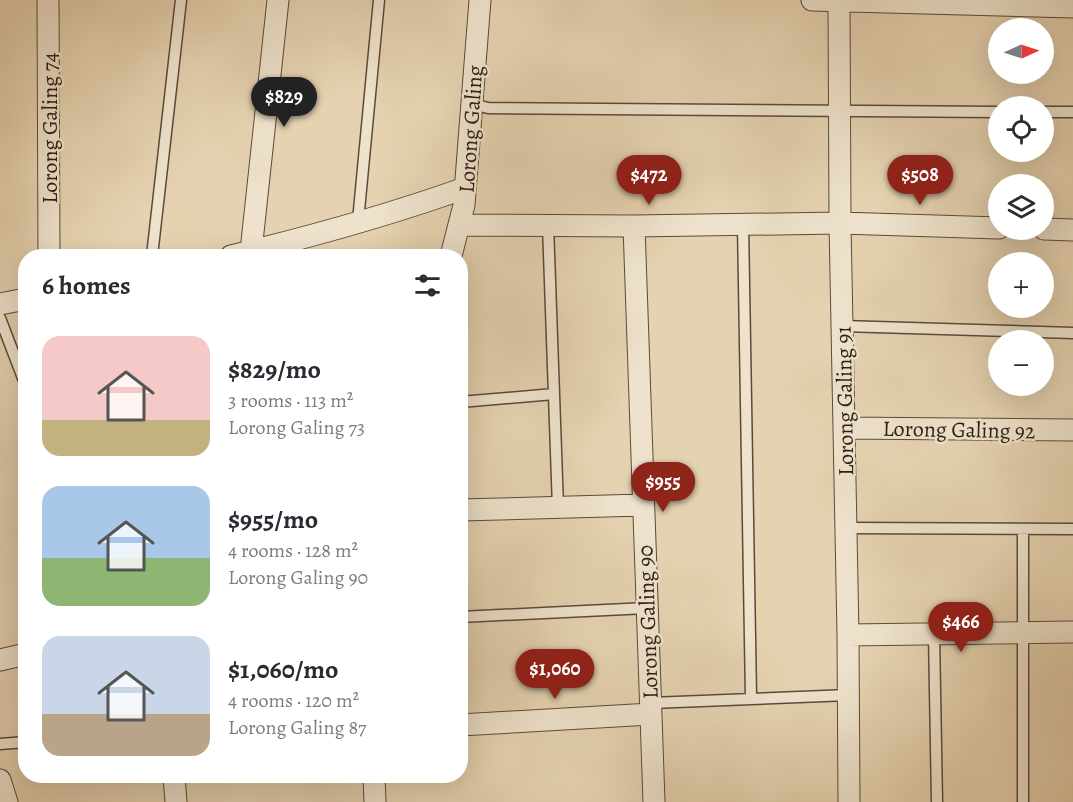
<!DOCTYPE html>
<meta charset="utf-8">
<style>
body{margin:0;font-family:Alegreya,serif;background:#f2f2f3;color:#2b2b33;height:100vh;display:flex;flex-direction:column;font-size:22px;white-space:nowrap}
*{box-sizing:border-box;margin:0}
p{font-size:20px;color:#7c7c81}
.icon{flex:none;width:33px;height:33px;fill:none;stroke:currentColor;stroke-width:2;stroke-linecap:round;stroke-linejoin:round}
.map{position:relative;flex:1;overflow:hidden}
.panel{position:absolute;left:18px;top:249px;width:450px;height:534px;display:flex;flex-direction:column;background:#fff;border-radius:24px;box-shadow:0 6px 24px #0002}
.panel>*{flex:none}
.needle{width:39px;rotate:87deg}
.buttons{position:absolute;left:988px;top:18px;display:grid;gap:12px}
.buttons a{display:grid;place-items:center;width:66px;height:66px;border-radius:50%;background:#fff;box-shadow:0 6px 24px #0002;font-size:30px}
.price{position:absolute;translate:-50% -51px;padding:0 14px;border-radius:21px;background:#8f2418;color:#fff;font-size:20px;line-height:39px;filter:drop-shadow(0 2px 3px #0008)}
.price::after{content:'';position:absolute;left:50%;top:36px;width:18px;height:14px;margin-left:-9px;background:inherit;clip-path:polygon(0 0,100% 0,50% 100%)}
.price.current{background:#222;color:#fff}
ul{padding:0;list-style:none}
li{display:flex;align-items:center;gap:18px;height:150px;padding:0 24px}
li span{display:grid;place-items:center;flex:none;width:168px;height:120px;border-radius:18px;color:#555}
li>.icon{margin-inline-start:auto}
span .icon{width:72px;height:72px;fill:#fffc;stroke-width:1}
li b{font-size:26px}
h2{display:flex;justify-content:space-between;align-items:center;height:72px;padding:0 24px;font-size:26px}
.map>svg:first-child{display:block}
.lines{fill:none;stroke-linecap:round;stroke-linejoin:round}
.lane-casing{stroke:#5a4a3a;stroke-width:13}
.street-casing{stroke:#5a4a3a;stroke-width:23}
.lane{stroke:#eee2cc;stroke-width:10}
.street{stroke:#eee2cc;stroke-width:21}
.labels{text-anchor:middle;stroke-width:5;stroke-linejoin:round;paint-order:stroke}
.street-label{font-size:22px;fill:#2c1d13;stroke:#eee2cc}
</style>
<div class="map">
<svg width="1073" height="802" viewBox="0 0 1073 802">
<rect width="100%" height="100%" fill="#e5d2b0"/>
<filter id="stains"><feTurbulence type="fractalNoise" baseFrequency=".00333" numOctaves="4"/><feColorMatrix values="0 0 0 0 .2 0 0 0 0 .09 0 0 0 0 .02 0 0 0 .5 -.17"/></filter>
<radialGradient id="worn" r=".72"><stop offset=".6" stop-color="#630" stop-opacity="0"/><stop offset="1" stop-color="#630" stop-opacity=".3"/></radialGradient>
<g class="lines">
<defs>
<path id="lane" d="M472 104 488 108 999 112
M1044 112H1073
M358 221 379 0
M743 224 751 698
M548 225 558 508
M152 256 181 0
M0 318 26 386
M842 326 1073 333
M460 402 554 394
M846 528 1073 529
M1023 529V802
M460 617 647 608
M934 634 937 802
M651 703 849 695
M0 744 26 742"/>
<path id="street" d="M48 0 49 256
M812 0 1073 7
M839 1 840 223 848 635 849 802
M459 225 634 226 840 223 999 228
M634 226 654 802
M1044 229 1073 230
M251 251 278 0
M231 256C310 237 389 215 465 188
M451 256 464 205 480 0
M0 304 26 299
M844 428 1073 430
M460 510 643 505
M848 635 1073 632
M0 660 26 654
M460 725 651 714
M174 776 176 802
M374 776 375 802
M0 780 7 802"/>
</defs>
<use href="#lane" class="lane-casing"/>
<use href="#street" class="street-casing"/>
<use href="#lane" class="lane"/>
<use href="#street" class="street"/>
</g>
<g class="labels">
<g class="street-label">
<text transform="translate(49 128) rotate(-90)" y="8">Lorong Galing 74</text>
<text transform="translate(470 129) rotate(-86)" y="8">Lorong Galing</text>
<text transform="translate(844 401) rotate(-91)" y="8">Lorong Galing 91</text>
<text transform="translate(959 429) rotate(1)" y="8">Lorong Galing 92</text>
<text transform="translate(647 622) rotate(-92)" y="8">Lorong Galing 90</text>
</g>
</g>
<rect width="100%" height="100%" filter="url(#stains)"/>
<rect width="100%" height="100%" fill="url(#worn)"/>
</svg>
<div class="buttons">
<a><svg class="needle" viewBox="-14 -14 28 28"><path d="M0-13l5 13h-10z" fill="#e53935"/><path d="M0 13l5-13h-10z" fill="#7c7c81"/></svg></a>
<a><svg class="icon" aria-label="locate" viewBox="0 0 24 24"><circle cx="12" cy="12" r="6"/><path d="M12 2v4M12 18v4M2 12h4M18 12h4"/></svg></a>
<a><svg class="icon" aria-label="layers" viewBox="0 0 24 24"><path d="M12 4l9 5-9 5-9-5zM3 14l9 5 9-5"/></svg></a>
<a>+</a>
<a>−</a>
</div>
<b class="price current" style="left:284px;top:128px">$829</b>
<b class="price" style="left:649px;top:206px">$472</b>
<b class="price" style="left:920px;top:206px">$508</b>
<b class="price" style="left:663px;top:513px">$955</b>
<b class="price" style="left:961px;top:653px">$466</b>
<b class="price" style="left:555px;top:700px">$1,060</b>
<section class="panel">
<h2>6 homes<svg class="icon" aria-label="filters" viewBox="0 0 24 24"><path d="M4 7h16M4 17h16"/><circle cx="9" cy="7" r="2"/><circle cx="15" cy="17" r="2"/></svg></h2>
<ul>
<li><span style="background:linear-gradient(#f6c9c9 70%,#c2b280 0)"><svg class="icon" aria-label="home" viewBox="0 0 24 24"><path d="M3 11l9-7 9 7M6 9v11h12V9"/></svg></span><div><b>$829/mo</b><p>3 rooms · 113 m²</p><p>Lorong Galing 73</p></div></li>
<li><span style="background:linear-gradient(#a9c7e8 60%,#8fb573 0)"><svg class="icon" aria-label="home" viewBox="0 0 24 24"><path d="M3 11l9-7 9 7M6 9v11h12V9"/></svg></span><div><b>$955/mo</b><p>4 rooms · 128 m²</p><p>Lorong Galing 90</p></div></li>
<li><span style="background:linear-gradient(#c9d6e8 65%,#b9a48a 0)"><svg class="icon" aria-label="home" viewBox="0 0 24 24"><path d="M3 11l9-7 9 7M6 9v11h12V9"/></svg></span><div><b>$1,060/mo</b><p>4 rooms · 120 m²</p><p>Lorong Galing 87</p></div></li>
</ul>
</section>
</div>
